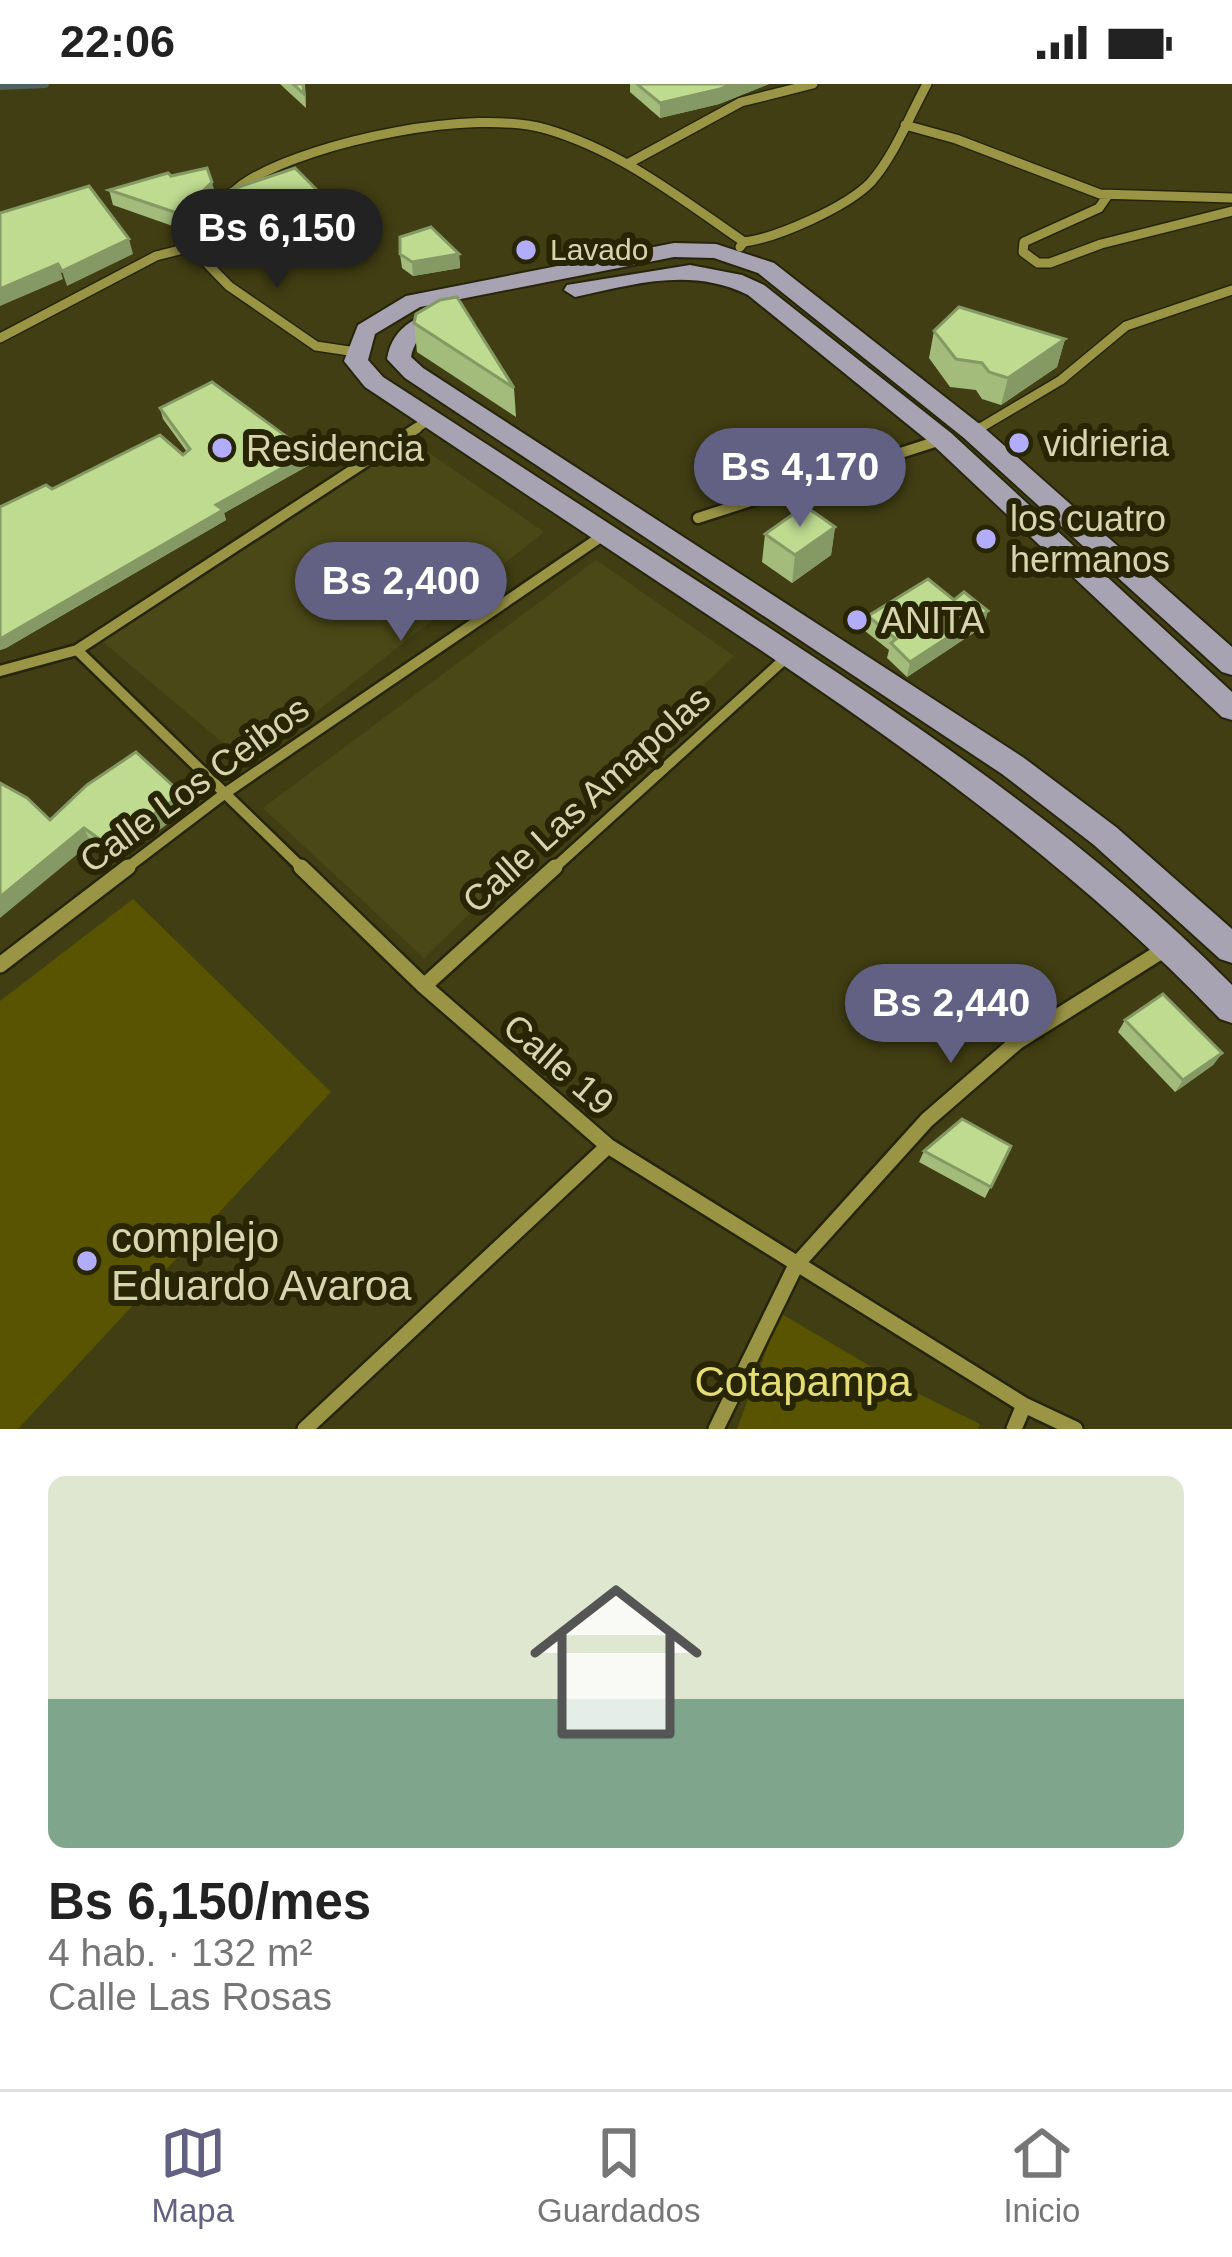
<!DOCTYPE html>
<html lang="es">
<meta charset="utf-8">
<style>
body{margin:0;font-family:Helvetica,sans-serif;background:#f2f2f2;color:#222;height:100vh;display:flex;flex-direction:column;font-size:45px;white-space:nowrap}
*{box-sizing:border-box;margin:0}
p{font-size:39px;color:#767676}
.icon{flex:none;width:66px;height:66px;fill:none;stroke:currentColor;stroke-width:2;stroke-linecap:round;stroke-linejoin:round}
.map{position:relative;height:1345px;overflow:hidden}
.drawer{display:flex;flex-direction:column;background:#fff;flex:1}
.drawer>*{flex:none}
.price{position:absolute;translate:-50% -102px;padding:0 27px;border-radius:42px;background:#626183;color:#fff;font-size:39px;line-height:78px;filter:drop-shadow(0 3px 6px #0008)}
.price::after{content:'';position:absolute;left:50%;top:72px;width:36px;height:27px;margin-left:-18px;background:inherit;clip-path:polygon(0 0,100% 0,50% 100%)}
.price.selected{background:#222;color:#fff}
ul{padding:0;list-style:none}
li{display:grid;align-content:center;gap:24px;height:636px;padding:0 48px}
li span{display:grid;place-items:center;height:372px;border-radius:18px;color:#555}
li>.icon{margin-inline-start:auto}
span .icon{width:216px;height:216px;fill:#fffc;stroke-width:1}
li b{font-size:51px}
.status{display:flex;justify-content:space-between;align-items:center;height:84px;padding:0 60px;background:#fff;direction:ltr}
.status svg{height:33px;fill:currentColor}
.menu{display:flex;justify-content:space-around;align-items:center;height:168px;border-top:3px solid #e0e0e0;background:#fff;font-size:33px;color:#767676}
.menu a{display:grid;justify-items:center;gap:6px}
.menu .selected{color:#626183}
.map>svg:first-child{display:block}
.built{fill:#4b4817}
.green{fill:#595401}
.lines{fill:none;stroke-linecap:round;stroke-linejoin:round}
.stream{stroke:#4e615d;stroke-width:8}
.street-far2-casing{stroke:#26250b;stroke-width:12}
.street-far1-casing{stroke:#26250b;stroke-width:15}
.street-casing{stroke:#26250b;stroke-width:20}
.primary-casing{stroke:#26250b;stroke-width:4}
.street-far2{stroke:#9a9545;stroke-width:9}
.street-far1{stroke:#9a9545;stroke-width:10}
.street{stroke:#9a9545;stroke-width:15}
.primary{fill:#a7a3b2;fill-rule:evenodd}
.wall{fill:#a3bc7c}
.shaded-wall{fill:#859965}
.building{fill:#bedb90;stroke:#859965;stroke-width:3}
.poi-dot{fill:#b1adfa;stroke:#272503;stroke-width:4.5}
.labels{text-anchor:middle;stroke-width:12;stroke-linejoin:round;paint-order:stroke}
.far-poi-label{font-size:30px;fill:#d6d5ae;stroke:#272503;text-anchor:start}
.poi-label{font-size:36px;fill:#d6d5ae;stroke:#272503;text-anchor:start}
.street-label{font-size:36px;fill:#d6d5ae;stroke:#272503}
.near-poi-label{font-size:42px;fill:#d6d5ae;stroke:#272503;text-anchor:start}
.near-park-label{font-size:42px;fill:#e4de74;stroke:#272503}
</style>
<div class="status"><b>22:06</b><svg viewBox="0 0 49 12"><path d="M0 12V9h3v3zM5 12V6h3v6zM10 12V3h3v9zM15 12V0h3v12zM26 1h20v11H26zM47 4h2v5h-2z"/></svg></div>
<div class="map">
<svg width="1232" height="1345" viewBox="0 0 1232 1345">
<rect width="100%" height="100%" fill="#413e13"/>
<path class="built" d="M412 357 544 448 249 681 102 557Z
M596 476 734 572 424 874 263 724Z"/>
<path class="green" d="M133 815 331 1008 18 1345H0V917Z
M780 1229 909 1305 980 1340 978 1345H737Z"/>
<g class="lines">
<path class="stream" d="M0 2 45 0"/>
<defs>
<path id="street-far2" d="M905 41 956 55 1100 110 1232 114
M629 79 741 18 813 0
M1108 111 1099 124 1024 158 1023 168 1038 179H1050L1101 160 1232 127
M191 163C207 138 225 110 251 95 316 57 473 24 546 45 621 67 680 114 744 158
M191 163 229 202 316 262 356 268
M740 163 744 158C777 154 847 123 871 98 894 72 910 31 927 0
M0 254 156 172 191 163
M412 347 430 335
M975 347 1061 296 1126 242 1232 206"/>
<path id="street-far1" d="M973 348 980 344
M698 434 941 356
M77 566 304 786
M0 587 77 566 417 344
M124 786 224 710 605 450
M552 786 788 572"/>
<path id="street" d="M301 783 424 902 608 1062 1024 1321 1075 1345
M0 881 128 783
M424 902 555 783
M305 1345 608 1062
M716 1345 796 1181 927 1036 1017 958 1165 865
M1014 1345 1024 1321"/>
<path id="primary" d="M674 159 716 160 774 179 982 342 1232 563V591L1222 588 964 354 758 189 714 174 674 173 420 223 375 250 368 276 383 293C502 370 622 448 742 526 915 639 1086 753 1232 901V939L1220 935C1069 777 895 655 714 535 598 458 482 381 365 303L344 277 358 241 406 212Z
M690 181 742 191 764 201 951 349 1232 608V636L1222 633 933 361 748 211C691 183 635 200 575 213L564 206 567 201Z
M452 223 460 225V235C437 241 416 247 411 273L423 284 1024 674 1116 743 1232 845V879L1220 875 1094 761 1002 690 405 294 387 275C393 240 421 230 452 223Z"/>
</defs>
<use href="#street-far2" class="street-far2-casing"/>
<use href="#street-far1" class="street-far1-casing"/>
<use href="#street" class="street-casing"/>
<use href="#primary" class="primary-casing"/>
<use href="#street-far2" class="street-far2"/>
<use href="#street-far1" class="street-far1"/>
<use href="#street" class="street"/>
<use href="#primary" class="primary"/>
</g>
<path class="wall" d="M280 0H305L306 24Z
M630 0H769L719 20 660 34 630 8Z
M109 106 216 113 184 146 113 121Z
M319 108 322 123 235 151 222 134 218 119Z
M400 170H459L460 184 413 192 402 184Z
M414 239 514 304 516 333 417 268Z
M934 247 1065 255 1057 283 1001 321 982 315 976 306 950 303 929 274Z
M160 324 311 380 224 429 226 436 6 564 0 566V423L52 405 183 371 187 368 163 335Z
M835 443 831 471 792 499 762 478 765 450Z
M868 532 984 542 907 593 887 574 889 566 865 547Z
M188 725 116 777 91 759 50 736Z
M1125 936 1222 969 1213 981 1175 1008 1118 948Z
M1011 1062 985 1114 919 1078 924 1067Z"/>
<path class="shaded-wall" d="M733 0H769L719 20 660 34V19Z
M212 98 216 113 184 146 180 130Z
M319 108 322 123 235 151 232 136Z
M129 155 133 170 67 202 62 187Z
M459 170 460 184 413 192 412 178Z
M58 180 63 195 0 222V205Z
M1065 255 1057 283 1001 321 1008 294Z
M309 369 311 380 224 429 226 436 6 564 0 566V555L216 421Z
M835 443 831 471 792 499 795 471Z
M988 527 984 542 907 593 910 578Z
M182 710 188 725 116 777 109 762Z
M84 744 91 759 0 834V813Z
M1222 969 1213 981 1175 1008 1183 996Z"/>
<path class="building" d="M293 0H303L304 10Z
M637 0H733L720 5 660 19Z
M207 84 212 98 180 130 109 106 168 89 171 92Z
M295 84 319 108 232 136 218 119 230 106Z
M89 102 129 155 62 187 58 180 0 205V129Z
M431 143 459 170 412 178 400 170V153Z
M457 213 514 304 414 239 416 230 440 216Z
M959 223 1065 255 1008 294 989 288 982 279 956 275 934 247Z
M212 298 309 369 216 421 223 426 0 555V423L46 401 52 405 160 351 183 371 190 365 160 324Z
M805 422 835 443 795 471 765 450Z
M928 495 954 516 964 508 988 527 910 578 891 559 896 555 868 532Z
M136 668 182 710 109 762 84 744 0 813V699L27 714 50 736 87 701Z
M1163 910 1222 969 1183 996 1125 936Z
M962 1035 1011 1062 991 1103 924 1067Z"/>
<g class="poi-dot">
<circle cx="526" cy="166" r="12"/>
<circle cx="1019" cy="359" r="12"/>
<circle cx="222" cy="364" r="12"/>
<circle cx="986" cy="455" r="12"/>
<circle cx="857" cy="536" r="12"/>
<circle cx="87" cy="1177" r="12"/>
</g>
<g class="labels">
<g class="far-poi-label">
<text x="550" y="176">Lavado</text>
</g>
<g class="poi-label">
<text x="1043" y="372">vidrieria</text>
<text x="246" y="377">Residencia</text>
<text x="1010" y="447">los cuatro<tspan x="1010" dy="41">hermanos</tspan></text>
<text x="881" y="549">ANITA</text>
</g>
<g class="street-label">
<text transform="translate(194 700) rotate(-36)" y="13">Calle Los Ceibos</text>
<text transform="translate(586 715) rotate(-42)" y="13">Calle Las Amapolas</text>
<text transform="translate(559 980) rotate(41)" y="13">Calle 19</text>
</g>
<g class="near-poi-label">
<text x="111" y="1168">complejo<tspan x="111" dy="48">Eduardo Avaroa</tspan></text>
</g>
<g class="near-park-label">
<text x="803" y="1312">Cotapampa</text>
</g>
</g>
</svg>
<b class="price selected" style="left:277px;top:207px">Bs 6,150</b>
<b class="price" style="left:800px;top:446px">Bs 4,170</b>
<b class="price" style="left:401px;top:560px">Bs 2,400</b>
<b class="price" style="left:951px;top:982px">Bs 2,440</b>
</div>
<section class="drawer">
<ul>
<li><span style="background:linear-gradient(#dfe7d0 60%,#7fa58c 0)"><svg class="icon" aria-label="home" viewBox="0 0 24 24"><path d="M3 11l9-7 9 7M6 9v11h12V9"/></svg></span><div><b>Bs 6,150/mes</b><p>4 hab. · 132 m²</p><p>Calle Las Rosas</p></div></li>
</ul>
</section>
<nav class="menu">
<a class="selected"><svg class="icon" aria-label="map" viewBox="0 0 24 24"><path d="M3 6l6-2 6 2 6-2v14l-6 2-6-2-6 2zM9 4v14M15 6v14"/></svg>Mapa</a>
<a><svg class="icon" aria-label="saved" viewBox="0 0 24 24"><path d="M7 4h10v16l-5-4-5 4z"/></svg>Guardados</a>
<a><svg class="icon" aria-label="home" viewBox="0 0 24 24"><path d="M3 11l9-7 9 7M6 9v11h12V9"/></svg>Inicio</a>
</nav>
